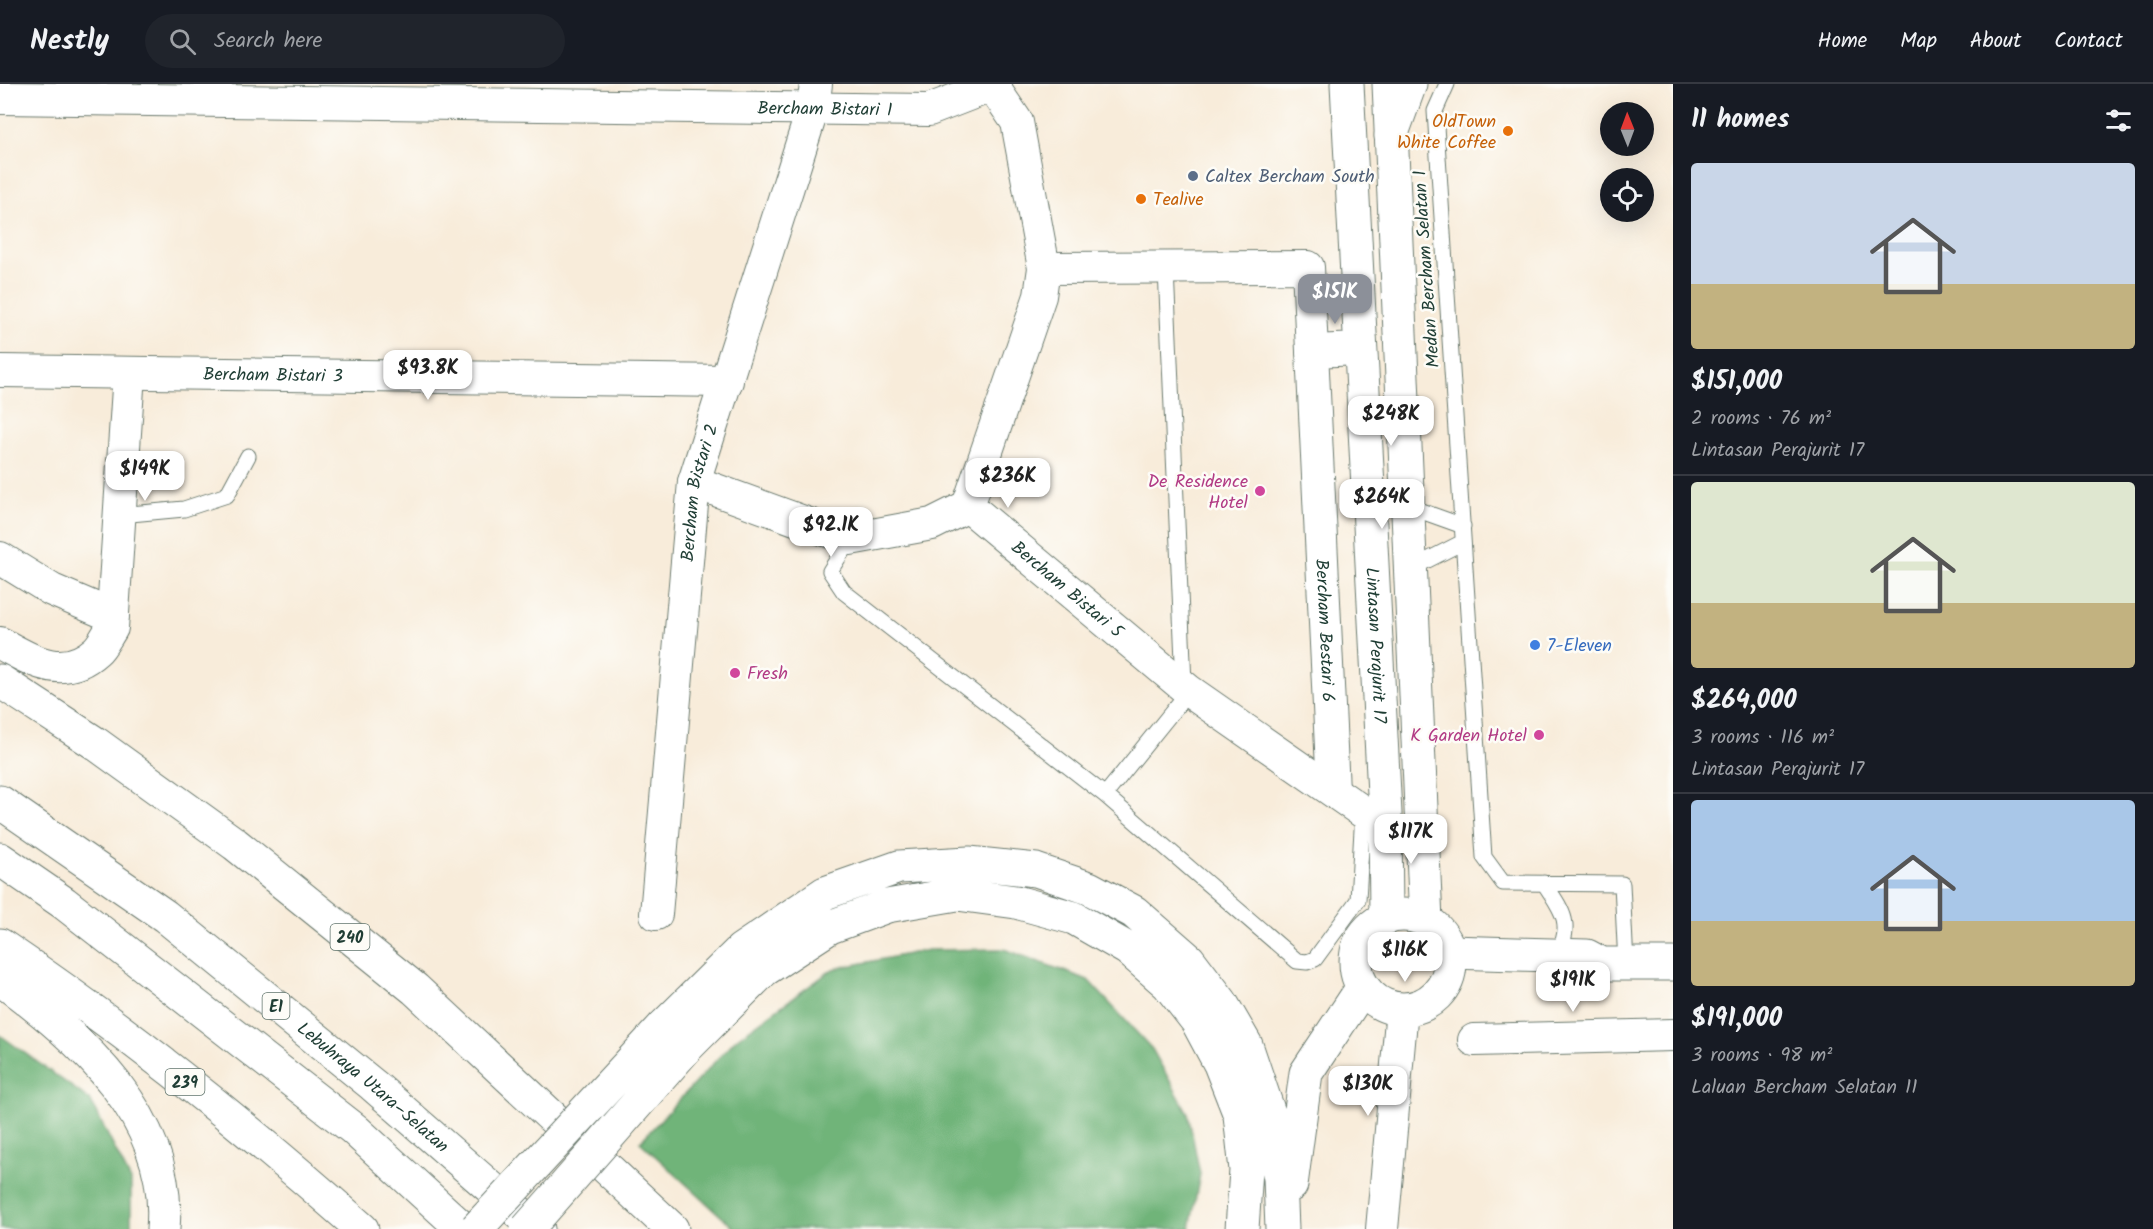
<!DOCTYPE html>
<meta charset="utf-8">
<style>
body{margin:0;font-family:Kalam,sans-serif;background:#20242c;color:#f1f3f6;height:100vh;display:flex;flex-direction:column;font-size:22px;white-space:nowrap}
*{box-sizing:border-box;margin:0}
p{font-size:20px;color:#9ea1a6}
.icon{flex:none;width:33px;height:33px;fill:none;stroke:currentColor;stroke-width:2;stroke-linecap:round;stroke-linejoin:round}
.map{position:relative;flex:1;overflow:hidden}
.sheet{display:flex;flex-direction:column;background:#171b24;width:480px}
.sheet>*{flex:none}
.needle{width:39px;rotate:359deg}
.buttons{position:absolute;left:1600px;top:18px;display:grid;gap:12px}
.buttons a{display:grid;place-items:center;width:54px;height:54px;border-radius:50%;background:#171b24;box-shadow:0 6px 24px #0002;font-size:30px}
.price{position:absolute;translate:-50% -51px;padding:0 14px;border-radius:12px;background:#fff;color:#222;font-size:20px;line-height:39px;filter:drop-shadow(0 2px 3px #0008)}
.price::after{content:'';position:absolute;left:50%;top:36px;width:18px;height:14px;margin-left:-9px;background:inherit;clip-path:polygon(0 0,100% 0,50% 100%)}
.price.selected{background:#8c9099;color:#fff}
ul{padding:0;list-style:none}
li{display:grid;align-content:center;gap:12px;height:318px;padding:0 18px}
li+li{border-top:2px solid #363941}
li span{display:grid;place-items:center;height:186px;border-radius:6px;color:#555}
li>.icon{margin-inline-start:auto}
span .icon{width:108px;height:108px;fill:#fffc;stroke-width:1}
li b{font-size:26px}
h2{display:flex;justify-content:space-between;align-items:center;height:72px;padding:0 18px;font-size:26px}
header{display:flex;align-items:center;gap:36px;box-sizing:border-box;height:84px;padding:0 30px;background:#171b24;border-bottom:2px solid #363941}
header strong{font-size:28px}
nav{display:flex;gap:33px;margin-inline-start:auto;font-size:21px}
.search{width:420px;height:54px;background:#20242c;display:flex;align-items:center;gap:15px;box-sizing:border-box;padding:0 21px;border-radius:33px;color:#9ea1a6;font-size:22px}
main{display:flex;flex:1;min-height:0}
.map>svg:first-child{display:block}
.forest{fill:#6fb479;stroke:#477856;stroke-width:1.5}
.lines{fill:none;stroke-linecap:round;stroke-linejoin:round}
.lane-casing{stroke:#6b7a6e;stroke-width:17}
.street-casing{stroke:#6b7a6e;stroke-width:34}
.secondary-casing{stroke:#6b7a6e;stroke-width:35}
.primary-casing{stroke:#6b7a6e;stroke-width:35}
.highway-casing{stroke:#6b7a6e;stroke-width:35}
.lane{stroke:#fff;stroke-width:15}
.street{stroke:#fff;stroke-width:32}
.secondary{stroke:#fff;stroke-width:33}
.primary{stroke:#fff;stroke-width:33}
.highway{stroke:#fff;stroke-width:33}
.primary-bridge-casing{stroke:#6b7a6e;stroke-width:35;stroke-linecap:butt}
.primary-bridge{stroke:#fff;stroke-width:33}
.food-dot{fill:#e8710a;stroke:#fdfcf7;stroke-width:2}
.service-dot{fill:#5c6f8a;stroke:#fdfcf7;stroke-width:2}
.hotel-dot{fill:#d1479c;stroke:#fdfcf7;stroke-width:2}
.shop-dot{fill:#3f7fe0;stroke:#fdfcf7;stroke-width:2}
.labels{text-anchor:middle;stroke-width:5;stroke-linejoin:round;paint-order:stroke}
.shield{fill:#fdfcf7;stroke:#62766e;stroke-width:1.5}
.shield-label{font-size:16px;font-weight:bold;fill:#1f3d34}
.street-label{font-size:18px;fill:#1f3d34;stroke:#fdfcf7}
.food-label{font-size:18px;fill:#c56008;stroke:#fdfcf7;text-anchor:end}
.service-label{font-size:18px;fill:#4e5e75;stroke:#fdfcf7;text-anchor:start}
.hotel-label{font-size:18px;fill:#b23c85;stroke:#fdfcf7;text-anchor:end}
.shop-label{font-size:18px;fill:#366cbe;stroke:#fdfcf7;text-anchor:start}
</style>
<header>
<strong>Nestly</strong>
<div class="search"><svg class="icon" aria-label="search" viewBox="0 0 24 24"><circle cx="10" cy="10" r="6"/><path d="M15 15l6 6"/></svg>Search here</div>
<nav><a>Home</a><a>Map</a><a>About</a><a>Contact</a></nav>
</header>
<main>
<div class="map">
<svg width="1673" height="1145" viewBox="0 0 1673 1145">
<rect width="100%" height="100%" fill="#fdfcf7"/>
<filter id="ink" filterUnits="userSpaceOnUse"><feTurbulence type="fractalNoise" baseFrequency=".0167" numOctaves="2"/><feDisplacementMap in="SourceGraphic" scale="12" xChannelSelector="R" yChannelSelector="G"/><feConvolveMatrix kernelMatrix="1 2 1 2 8 2 1 2 1" color-interpolation-filters="sRGB"/></filter>
<filter id="wash" filterUnits="userSpaceOnUse"><feTurbulence type="fractalNoise" baseFrequency=".008" numOctaves="4" result="noise"/><feDisplacementMap in="SourceGraphic" scale="24" xChannelSelector="R" yChannelSelector="G"/><feGaussianBlur stdDeviation="1.35" result="paint"/><feColorMatrix in="noise" values="0 0 0 0 0 0 0 0 0 0 0 0 0 0 0 0 0 1.4 0 .05"/><feComposite in="paint" operator="in"/></filter>
<g filter="url(#wash)">
<rect width="100%" height="100%" fill="#f8ecda"/>
<path class="forest" d="M1004 865 1088 896 1152 965 1188 1029 1200 1090 1190 1145H735L640 1058 736 955 833 885 928 866Z
M0 951 90 1016 131 1097V1145H0Z"/>
</g>
<g filter="url(#ink)">
<g class="lines">
<defs>
<path id="lane" d="M1447 0 1435 27 1484 773 1503 799 1622 800 1626 880
M1166 185 1184 600
M1407 422 1463 442
M120 431 184 425 227 411 248 372
M850 455 830 487 844 508 1105 711 1297 877 1307 878 1315 875 1358 816 1363 728
M1410 485 1463 458
M1105 711 1189 607
M1544 799C1562 826 1574 840 1557 871"/>
<g id="street">
<path id="s1" d="M992 1 1017 38 1044 184 1040 212 968 422 1189 607 1363 728 1385 729"/>
<path id="s2" d="M0 14 929 26 996 0"/>
<path id="s3" d="M1044 184 1308 183 1333 706"/>
<path d="M1312 267 1360 265"/>
<path id="s4" d="M0 287 727 297"/>
<path d="M694 398 850 455 932 440 968 422"/>
<path d="M0 474 52 506 113 532"/>
<path d="M0 559C31 576 63 597 96 567 102 562 107 551 112 544L129 289"/>
<path id="s5" d="M656 830 694 398 813 24 816 0"/>
<path d="M1474 956 1673 951"/>
<path d="M1382 1145 1402 925"/>
</g>
<g id="secondary">
<path id="s6" d="M1347 0 1385 729 1386 834"/>
<path d="M1389 0 1426 837"/>
<circle cx="1403" cy="878" r="47"/>
<path d="M1450 868 1587 872 1602 880H1673"/>
</g>
<path id="primary" d="M1391 52 1410 0
M0 597 95 659 235 760 415 905 672 1145
M0 861C127 947 247 1043 362 1145
M0 895C82 955 173 1034 163 1145
M664 942 741 866 825 809 899 783 969 779 1036 786 1089 804 1134 828 1189 876 1221 918 1246 961 1269 1029 1280 1095 1282 1145
M687 963 764 886 830 843 887 822 957 810 1016 818 1074 834 1128 865 1168 900 1197 937 1220 980 1240 1031 1246 1086 1242 1145
M1291 1101 1306 989 1363 903"/>
<g id="highway">
<path id="s7" d="M0 718 165 832 373 1001 538 1145"/>
<path d="M0 775 64 819 354 1045 463 1145"/>
</g>
</defs>
<use href="#lane" class="lane-casing"/>
<use href="#street" class="street-casing"/>
<use href="#secondary" class="secondary-casing"/>
<use href="#primary" class="primary-casing"/>
<use href="#highway" class="highway-casing"/>
<use href="#lane" class="lane"/>
<use href="#street" class="street"/>
<use href="#secondary" class="secondary"/>
<use href="#primary" class="primary"/>
<use href="#highway" class="highway"/>
<defs>
<path id="primary-bridge" d="M476 1145 664 942
M527 1145 687 963"/>
</defs>
<use href="#primary-bridge" class="primary-bridge-casing"/>
<use href="#primary-bridge" class="primary-bridge"/>
</g>
</g>
<g class="food-dot">
<circle cx="1508" cy="47" r="6"/>
<circle cx="1141" cy="115" r="6"/>
</g>
<circle class="service-dot" cx="1193" cy="92" r="6"/>
<g class="hotel-dot">
<circle cx="1260" cy="407" r="6"/>
<circle cx="735" cy="589" r="6"/>
<circle cx="1539" cy="651" r="6"/>
</g>
<circle class="shop-dot" cx="1535" cy="561" r="6"/>
<g class="labels">
<g class="shield">
<rect x="330.5" y="840" width="39" height="26" rx="4.5"/>
<rect x="262.5" y="909" width="27" height="26" rx="4.5"/>
<rect x="165.5" y="985" width="39" height="26" rx="4.5"/>
</g>
<g class="shield-label">
<text x="350" y="859">240</text>
<text x="276" y="928">E1</text>
<text x="185" y="1004">239</text>
</g>
<g class="street-label">
<text dy="6" stroke="none"><textPath href="#s2" startOffset="825">Bercham Bistari 1</textPath></text>
<text transform="translate(1426 185) rotate(-94)" y="6">Medan Bercham Selatan 1</text>
<text dy="6" stroke="none"><textPath href="#s4" startOffset="273">Bercham Bistari 3</textPath></text>
<text dy="6" stroke="none"><textPath href="#s5" startOffset="424">Bercham Bistari 2</textPath></text>
<text dy="6" stroke="none"><textPath href="#s1" startOffset="573">Bercham Bistari 5</textPath></text>
<text dy="6" stroke="none"><textPath href="#s3" startOffset="628">Bercham Bestari 6</textPath></text>
<text dy="6" stroke="none"><textPath href="#s6" startOffset="562">Lintasan Perajurit 17</textPath></text>
<text dy="6" stroke="none"><textPath href="#s7" startOffset="470">Lebuhraya Utara–Selatan</textPath></text>
</g>
<g class="food-label">
<text x="1496" y="43">OldTown<tspan x="1496" dy="21">White Coffee</tspan></text>
<text x="1153" y="121" text-anchor="start">Tealive</text>
</g>
<g class="service-label">
<text x="1205" y="98">Caltex Bercham South</text>
</g>
<g class="hotel-label">
<text x="1248" y="403">De Residence<tspan x="1248" dy="21">Hotel</tspan></text>
<text x="747" y="595" text-anchor="start">Fresh</text>
<text x="1527" y="657">K Garden Hotel</text>
</g>
<g class="shop-label">
<text x="1547" y="567">7-Eleven</text>
</g>
</g>
</svg>
<div class="buttons">
<a><svg class="needle" viewBox="-14 -14 28 28"><path d="M0-13l5 13h-10z" fill="#e53935"/><path d="M0 13l5-13h-10z" fill="#9ea1a6"/></svg></a>
<a><svg class="icon" aria-label="locate" viewBox="0 0 24 24"><circle cx="12" cy="12" r="6"/><path d="M12 2v4M12 18v4M2 12h4M18 12h4"/></svg></a>
</div>
<b class="price selected" style="left:1335px;top:241px">$151K</b>
<b class="price" style="left:428px;top:317px">$93.8K</b>
<b class="price" style="left:1391px;top:363px">$248K</b>
<b class="price" style="left:145px;top:418px">$149K</b>
<b class="price" style="left:1008px;top:425px">$236K</b>
<b class="price" style="left:1382px;top:446px">$264K</b>
<b class="price" style="left:831px;top:474px">$92.1K</b>
<b class="price" style="left:1411px;top:781px">$117K</b>
<b class="price" style="left:1405px;top:899px">$116K</b>
<b class="price" style="left:1573px;top:929px">$191K</b>
<b class="price" style="left:1368px;top:1033px">$130K</b>
</div>
<section class="sheet">
<h2>11 homes<svg class="icon" aria-label="filters" viewBox="0 0 24 24"><path d="M4 7h16M4 17h16"/><circle cx="9" cy="7" r="2"/><circle cx="15" cy="17" r="2"/></svg></h2>
<ul>
<li><span style="background:linear-gradient(#c9d6e8 65%,#c2b280 0)"><svg class="icon" aria-label="home" viewBox="0 0 24 24"><path d="M3 11l9-7 9 7M6 9v11h12V9"/></svg></span><div><b>$151,000</b><p>2 rooms · 76 m²</p><p>Lintasan Perajurit 17</p></div></li>
<li><span style="background:linear-gradient(#dfe7d0 65%,#c2b280 0)"><svg class="icon" aria-label="home" viewBox="0 0 24 24"><path d="M3 11l9-7 9 7M6 9v11h12V9"/></svg></span><div><b>$264,000</b><p>3 rooms · 116 m²</p><p>Lintasan Perajurit 17</p></div></li>
<li><span style="background:linear-gradient(#a9c7e8 65%,#c2b280 0)"><svg class="icon" aria-label="home" viewBox="0 0 24 24"><path d="M3 11l9-7 9 7M6 9v11h12V9"/></svg></span><div><b>$191,000</b><p>3 rooms · 98 m²</p><p>Laluan Bercham Selatan 11</p></div></li>
</ul>
</section>
</main>
